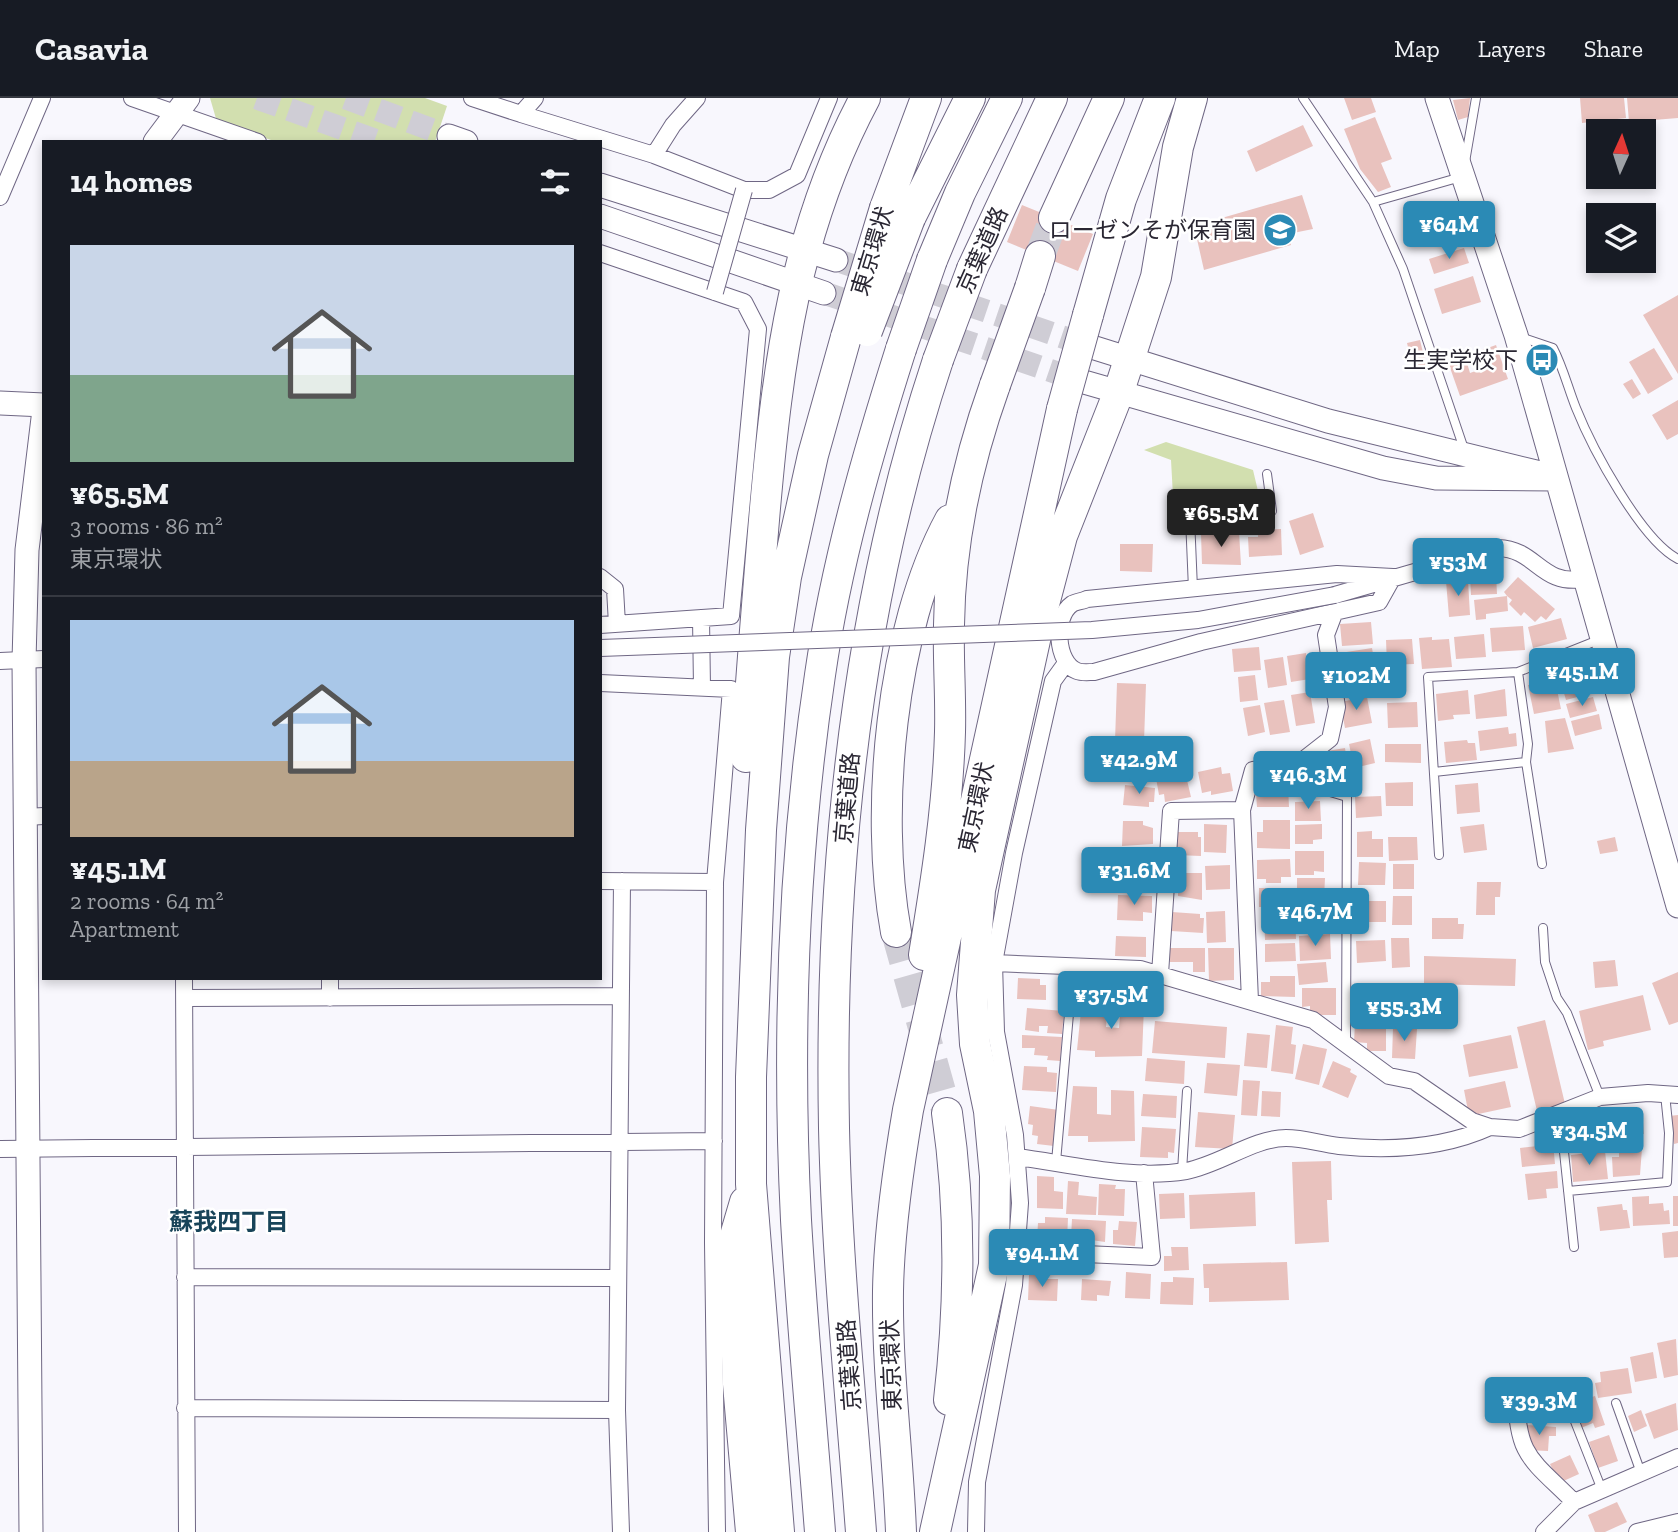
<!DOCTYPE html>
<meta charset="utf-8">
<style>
body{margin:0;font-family:"Zilla Slab","Noto Sans JP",serif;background:#242831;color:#f1f3f6;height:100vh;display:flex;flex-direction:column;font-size:26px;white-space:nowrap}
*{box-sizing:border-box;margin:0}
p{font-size:23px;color:#9ea1a6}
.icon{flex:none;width:38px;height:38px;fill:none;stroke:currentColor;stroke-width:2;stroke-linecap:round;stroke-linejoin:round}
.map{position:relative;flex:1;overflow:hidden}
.side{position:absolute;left:42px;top:42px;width:560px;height:840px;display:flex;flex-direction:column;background:#171b24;border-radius:0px;box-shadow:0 4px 10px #0003}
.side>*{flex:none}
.needle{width:46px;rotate:3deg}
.controls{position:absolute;left:1586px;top:21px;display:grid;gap:14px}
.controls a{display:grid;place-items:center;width:70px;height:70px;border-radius:0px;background:#171b24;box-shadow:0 4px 10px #0003;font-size:35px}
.price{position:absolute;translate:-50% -60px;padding:0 16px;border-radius:7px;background:#2b8ab5;color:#fff;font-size:23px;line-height:46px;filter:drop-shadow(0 2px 4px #0008)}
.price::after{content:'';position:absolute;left:50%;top:42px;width:21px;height:16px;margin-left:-10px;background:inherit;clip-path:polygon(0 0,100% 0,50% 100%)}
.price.on{background:#222;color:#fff}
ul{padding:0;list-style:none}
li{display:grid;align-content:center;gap:14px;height:371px;padding:0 28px}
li+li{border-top:2px solid #363941}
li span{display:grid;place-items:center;height:217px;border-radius:0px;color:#555}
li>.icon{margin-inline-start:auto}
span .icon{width:126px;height:126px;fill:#fffc;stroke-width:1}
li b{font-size:30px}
h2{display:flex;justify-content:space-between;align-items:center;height:84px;padding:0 28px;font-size:30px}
header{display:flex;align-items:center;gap:42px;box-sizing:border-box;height:98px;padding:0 35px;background:#171b24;border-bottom:2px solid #363941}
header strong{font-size:33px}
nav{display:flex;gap:38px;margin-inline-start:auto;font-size:24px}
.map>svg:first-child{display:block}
.green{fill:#d2dfaf}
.building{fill:#e9c2be}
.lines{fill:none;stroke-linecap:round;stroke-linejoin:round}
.secondary-tunnel{stroke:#cfcdd5;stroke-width:23;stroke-dasharray:23 11;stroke-linecap:butt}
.highway-tunnel{stroke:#cfcdd5;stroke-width:30;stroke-dasharray:30 15;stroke-linecap:butt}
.lane-casing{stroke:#6f6784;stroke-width:10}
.street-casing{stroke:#6f6784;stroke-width:18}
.secondary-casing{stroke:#6f6784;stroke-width:25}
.highway-casing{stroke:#6f6784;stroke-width:32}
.lane{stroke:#fff;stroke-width:8}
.street{stroke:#fff;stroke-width:16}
.secondary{stroke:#fff;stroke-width:23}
.highway{stroke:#fff;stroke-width:30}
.street-bridge-casing{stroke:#6f6784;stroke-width:18;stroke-linecap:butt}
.highway-bridge-casing{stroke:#6f6784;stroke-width:32;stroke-linecap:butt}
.street-bridge{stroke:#fff;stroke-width:16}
.highway-bridge{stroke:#fff;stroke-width:30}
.labels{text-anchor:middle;stroke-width:5;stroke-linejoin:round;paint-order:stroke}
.poi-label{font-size:23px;fill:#2a2733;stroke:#fff;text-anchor:end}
.street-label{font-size:23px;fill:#2a2733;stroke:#fff}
.neighbourhood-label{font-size:24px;font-weight:bold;fill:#184459;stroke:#fff}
</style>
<header>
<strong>Casavia</strong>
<nav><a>Map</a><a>Layers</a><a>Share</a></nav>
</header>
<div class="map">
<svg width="1678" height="1434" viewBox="0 0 1678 1434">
<rect width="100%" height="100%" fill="#f8f7fd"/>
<path class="green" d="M210 0H425L447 8 435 44H277L217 24Z
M1166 344 1253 372 1262 410 1174 416 1171 362 1144 352Z"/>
<path class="building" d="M1344 0H1371L1376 14 1352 22Z
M1470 0 1468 19 1458 22 1453 2Z
M1580 0H1624L1626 20 1582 25Z
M1627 0H1678V20L1629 24Z
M1375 19 1392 61 1381 65 1391 89 1378 94 1360 71 1344 31Z
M1303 27 1313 48 1256 74 1247 53Z
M1302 97 1313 131 1288 136 1291 147 1204 172 1194 128Z
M1022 107 1093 136 1078 173 1007 144Z
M1464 150 1469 165 1434 176 1429 161Z
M1473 178 1481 204 1442 216 1434 191Z
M1678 197V276L1643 217Z
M1420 242 1426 267 1413 270 1407 245Z
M1496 247 1508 281 1460 298 1448 264 1465 258 1470 275 1484 270 1479 253Z
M1654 250 1673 281 1648 296 1629 264Z
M1632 281 1641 296 1633 301 1623 286Z
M1678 302V336L1667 342 1652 317Z
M1313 415 1324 449 1300 457 1289 423Z
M1281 431 1282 457 1249 459 1248 439H1258V432Z
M1239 434 1241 467 1202 466 1201 436Z
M1120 446H1153L1152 474 1120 473Z
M1496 476 1497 496 1471 497 1470 477Z
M1518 479 1555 511 1546 522 1541 518 1535 524 1524 514 1521 518 1509 506 1512 502 1507 498 1508 513 1486 516V521L1476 522 1474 502 1507 498 1504 494Z
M1468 482 1470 517 1449 519 1446 483Z
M1561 520 1567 541 1533 550 1528 529Z
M1371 524 1373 546 1342 548 1340 526Z
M1523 528 1525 552 1492 554 1490 530Z
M1484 536 1486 559 1456 561 1454 539Z
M1432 539V542L1449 541 1452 569 1422 571 1419 540Z
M1412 541 1414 566 1387 567 1386 542Z
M1259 549 1261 572 1234 574 1232 551Z
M1372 550 1375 567 1343 572 1340 555Z
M1306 555 1310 581 1291 584 1287 558Z
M1283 559 1287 587 1268 590 1264 562Z
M1583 564 1592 595 1566 602 1557 571Z
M1255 577 1258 602 1240 604 1238 579Z
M1374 577 1375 594 1342 596 1341 578Z
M1555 582 1561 611 1534 616 1528 587Z
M1117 585 1146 586 1143 673 1114 672Z
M1505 591 1507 618 1476 621 1474 597Z
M1468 592 1470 616 1453 617 1454 621 1438 623 1436 596Z
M1310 594 1315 625 1296 628 1291 597Z
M1367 599 1372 625 1345 630 1340 604Z
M1593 599 1597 613 1570 620 1566 606Z
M1284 602 1290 634 1270 637 1264 605Z
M1417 604 1418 629 1388 630 1387 605Z
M1260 607 1265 634 1248 638 1243 610Z
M1599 616 1602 631 1575 638 1571 623Z
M1565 620 1574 651 1548 655 1545 623Z
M1508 629 1509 636 1516 635 1517 648 1480 653 1478 633Z
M1370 641 1375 665 1354 670 1349 646Z
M1467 642 1468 645H1475L1477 662 1446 665 1444 644Z
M1385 646H1421V665L1385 664Z
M1345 650 1349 676 1331 679 1327 653Z
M1221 669 1222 676 1230 675 1233 693 1211 697V693L1202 695 1198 674Z
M1180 676 1181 683 1187 682 1191 699 1165 704 1164 696 1159 697 1156 680Z
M1413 684V708H1386L1385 685Z
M1478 685 1480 714 1457 716 1455 687Z
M1125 687 1155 690 1154 704H1149V709L1123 707Z
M1262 688H1288L1289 709H1257L1256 696 1262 697Z
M1381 698 1382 718 1356 720 1355 699Z
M1320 703 1321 723H1295V704Z
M1263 722H1290V751L1257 750V734H1263Z
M1123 723H1143V727L1153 730V746L1122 748Z
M1204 726 1227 727 1226 755 1204 754Z
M1322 726V741L1313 742V746H1295V727Z
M1484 726 1487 752 1464 755 1460 729Z
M1372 733V741H1383V759H1357V734Z
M1176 734H1198V739H1201V758L1176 757Z
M1388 739H1417L1418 762 1389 763Z
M1615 739 1618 753 1600 756 1597 743Z
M1295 753H1324V774L1314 773V777H1295Z
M1121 760 1156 761 1155 778 1149 777V782L1120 781Z
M1290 761 1291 779H1281V785H1266V781H1257V762Z
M1359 764 1386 765 1385 787H1358Z
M1393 766H1414V791H1393Z
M1230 767V791L1206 792 1205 768Z
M1178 775H1202V802L1178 798Z
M1297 780H1325L1324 800H1297Z
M1477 784H1501L1500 799H1495V817H1476Z
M1259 790H1293V809H1259Z
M1118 797 1152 798V815L1143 814V823L1117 822Z
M1393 798H1412V827H1392Z
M1357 803H1386V824H1358Z
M1328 805 1330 830 1300 832 1298 807Z
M1225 813 1226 844 1207 845 1206 814Z
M1172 814 1200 816V820H1204L1203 835 1171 833Z
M1295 815 1296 841 1265 842 1264 816Z
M1432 820H1458V826H1464L1463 841H1432Z
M1330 836 1331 861 1300 863 1299 838Z
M1116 838 1146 839V859L1115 858Z
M1391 840H1409L1410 869 1392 870Z
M1385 842 1386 863 1357 865 1356 843Z
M1295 845 1296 863 1265 864V846Z
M1170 850H1205V874H1193V864H1170Z
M1208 850H1234V882L1209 883Z
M1424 858 1516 861 1515 888 1424 886Z
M1615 862 1618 888 1595 890 1593 864Z
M1326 864 1328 884 1299 887 1297 866Z
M1678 874V924L1669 927 1652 885Z
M1270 878H1295V899L1261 898V884H1270Z
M1018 880 1040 881V887H1046V902L1017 901Z
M1407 886 1409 914 1392 915 1390 887Z
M1358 888H1387V907L1358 908Z
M1302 890H1336V917H1310V908L1302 909Z
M1643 897 1651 932 1603 943 1604 948 1588 952 1579 913Z
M1082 903 1108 905 1106 929 1119 930 1121 906 1144 908 1142 958 1095 959V953L1077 952Z
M1027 910 1064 913 1062 936 1047 935 1048 928H1039V934L1025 932Z
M1545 922 1566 1010 1538 1017 1517 929Z
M1155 923 1227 929 1225 960 1152 955Z
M1355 926 1386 927V953H1367V945L1354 944Z
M1276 927 1293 929 1291 946 1296 947 1293 976 1271 973Z
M1393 930 1417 931 1415 961 1392 960Z
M1247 935 1270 937 1267 970 1244 968Z
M1022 937 1062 939 1060 963 1047 962 1048 958 1034 957 1035 950H1022Z
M1511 937 1518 970 1469 979 1463 947Z
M1303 946 1327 951 1319 987 1295 981Z
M1147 960 1185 963 1184 986 1145 983Z
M1333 963 1351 971 1350 974 1357 978 1348 1000 1322 989Z
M1207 965 1240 967 1237 998 1204 995Z
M1024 968 1047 969V974L1057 975 1056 994 1022 992Z
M1243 982 1260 983 1257 1018 1241 1017Z
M1505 983 1511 1009 1469 1018 1464 992Z
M1073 988 1097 989V1016L1111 1017V992L1134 993 1135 1043 1088 1044V1038H1068Z
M1262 993 1281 994 1280 1019 1261 1018Z
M1143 996 1177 998 1176 1020 1141 1018Z
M1030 1008 1059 1012 1054 1048 1037 1046 1038 1038 1032 1037 1033 1027 1028 1026Z
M1642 1012 1644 1036 1609 1038 1607 1014Z
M1198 1014 1235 1017 1232 1051 1195 1049Z
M1599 1015 1607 1034 1576 1047 1568 1027Z
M1678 1017V1045L1674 1046 1669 1018Z
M1142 1029 1176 1031 1174 1055 1168 1054V1060L1140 1059Z
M1552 1033 1555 1066 1522 1069 1520 1050 1538 1048 1537 1034Z
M1642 1050 1640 1077 1613 1079 1612 1059H1619V1052Z
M1605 1053 1608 1081 1573 1084 1571 1057Z
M1331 1063 1332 1102H1327L1329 1144 1295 1146 1292 1064Z
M1557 1073 1558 1090 1546 1091 1547 1100 1528 1102 1525 1076Z
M1037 1078 1054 1079V1093L1063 1094V1111L1037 1110Z
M1068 1083 1079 1084 1078 1097 1097 1099 1096 1117 1066 1116Z
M1099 1086 1116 1087 1115 1091H1125L1124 1118 1098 1117Z
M1255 1094 1256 1128 1190 1131 1189 1097Z
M1184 1095 1185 1120 1160 1121 1159 1096Z
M1649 1098V1106L1663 1105 1664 1113 1669 1112 1670 1126 1633 1128 1632 1099Z
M1673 1098H1678V1128H1673Z
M1622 1106 1623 1112H1627L1630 1130 1600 1133 1597 1109Z
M1045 1119 1068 1120 1067 1142 1037 1140 1038 1125H1045Z
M1072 1121 1106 1123 1105 1144 1071 1139Z
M1119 1123 1137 1124 1135 1148 1113 1146V1132H1118Z
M1678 1133V1159L1664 1160 1662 1135Z
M1171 1149H1188L1189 1172 1164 1173V1158H1172Z
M1287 1164 1289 1202 1209 1204V1190H1204L1203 1166Z
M1126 1174 1151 1176 1150 1201 1125 1200Z
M1029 1176H1040V1181H1058L1057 1203 1028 1202Z
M1173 1179 1194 1180 1193 1207 1160 1206 1161 1184H1173Z
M1082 1181 1111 1183 1109 1198 1097 1197V1203L1081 1202Z
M1676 1241 1678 1277 1664 1280 1657 1245Z
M1653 1254 1657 1280 1635 1284 1630 1259Z
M1628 1270 1632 1295 1598 1300 1595 1285 1601 1284 1600 1274Z
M1595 1298 1605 1327 1595 1330 1593 1325 1581 1330 1576 1313 1580 1312 1577 1304Z
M1522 1301 1557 1304 1555 1324 1520 1321Z
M1676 1305 1678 1332 1654 1341 1645 1316Z
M1641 1312 1647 1328 1634 1334 1628 1318Z
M1527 1327 1556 1329V1338H1549L1548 1353 1526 1352Z
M1609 1337 1618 1363 1598 1370 1589 1344Z
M1570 1357 1579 1376 1559 1385 1550 1366Z
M1617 1404 1627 1424 1605 1434H1595L1588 1417Z"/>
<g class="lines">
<path class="secondary-tunnel" d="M257 0 380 44
M346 0 449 38
M836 162 1095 250
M824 195 1084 284"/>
<path class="highway-tunnel" d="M1040 158 1054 120
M896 834 947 1015"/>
<defs>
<path id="lane" d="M1303 0 1373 104 1403 171 1465 354
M1465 64 1476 0
M1373 104 1461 79
M1520 239 1553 250C1563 269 1568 290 1576 310 1592 350 1641 442 1678 461
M1193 491 1190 420 1272 413 1267 376
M1518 574 1528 646 1526 664 1542 766
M1298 666 1313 689 1347 699 1346 944
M1434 674 1526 664
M1439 757 1428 579 1518 574 1601 541
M1543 830 1545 864 1557 900 1567 915 1600 999
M1560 1016 1574 1149
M1056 1064 1073 870
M1182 1073 1187 993
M1568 1093 1667 1084 1669 1035 1665 996
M1616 1305 1641 1375
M1574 1321 1602 1392"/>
<path id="street" d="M132 0 258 44
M472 0 521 16 535 0
M521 16 654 57 744 92H769L797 77 829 0
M654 57 673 27 697 0
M0 99 42 0
M600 155 744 204 758 231 731 518 600 527
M1337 476 1393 479 1379 504 1201 544 1094 574C1089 574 1082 575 1077 573 1056 565 1053 519 1072 506 1075 504 1083 503 1087 501Z
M600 479 615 491 617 526
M1335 497 1498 450C1537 451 1540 488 1584 481
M701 520 702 590
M0 563 44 561
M600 585 731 591 715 784
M25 719 44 718
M600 783 715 784 713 1145 717 1434
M994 865 1140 871 1313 922 1389 978 1414 983 1472 1023 1490 1029 1519 1031 1600 999 1648 995 1678 997
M1160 876 1171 713 1242 712
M184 880 187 1434
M184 900 618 898
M330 900V880
M1250 903 1242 712 1253 672 1298 666 1330 641 1337 609 1326 537 1334 516
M0 1051 714 1043
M1017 1059C1070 1066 1132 1082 1186 1073 1219 1067 1254 1040 1286 1040 1304 1040 1321 1046 1339 1048 1389 1053 1444 1050 1490 1029
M1018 1153 1152 1159 1144 1075
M185 1179 618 1180
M1516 1295C1517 1359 1531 1361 1574 1404
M185 1310 617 1312
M621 1434 617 1312 622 783
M976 1434 977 1384 1014 1187 1020 1105 1015 1037 996 934 994 865 1014 755 1053 583 1066 565
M1544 1434 1574 1404 1678 1359
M1637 1434 1678 1424"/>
<path id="secondary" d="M1437 0 1516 237 1678 808
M449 38 466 44
M155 44 188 0
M600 87 836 162
M600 118 824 195
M1095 250 1328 323 1540 375
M1084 284 1383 370 1436 380 1556 381
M0 305 44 307
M31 1434 24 563 27 452 44 312"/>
<path id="highway" d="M885 110 926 0
M910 120 970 0
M1054 120 1109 0
M932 162 960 95 1007 0
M972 171 1052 0
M1030 190 1040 158
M1088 217 1121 101 1160 0
M746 659C751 576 758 493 765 410 778 264 795 131 865 0
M896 834C874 713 891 531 950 422
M924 857C936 784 948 708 950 634 951 598 948 563 949 527 950 444 967 365 995 287
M947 1015C961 1110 960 1207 949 1302
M745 1104 733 1145 738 1286 751 1434
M779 1434 751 1086V979L761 732 774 559 786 479 813 357 846 239
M820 1434C812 1330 802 1226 796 1122 787 941 793 757 820 577 836 466 867 358 901 251
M861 1434C851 1300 837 1165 834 1030 829 770 856 509 938 262
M901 1434C898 1354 887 1274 888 1193 889 1133 898 1071 908 1012L1062 311
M935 1434 994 1167 995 1078 989 1013 975 946 972 897 980 792 1037 533 1062 438 1118 296 1156 179 1178 49 1192 0"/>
</defs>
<use href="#lane" class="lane-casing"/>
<use href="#street" class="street-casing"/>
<use href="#secondary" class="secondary-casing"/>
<use href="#highway" class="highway-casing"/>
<use href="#lane" class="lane"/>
<use href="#street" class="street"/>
<use href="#secondary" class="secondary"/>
<use href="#highway" class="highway"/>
<defs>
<path id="street-bridge" d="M715 194 744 92
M600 550 1092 532 1198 522 1335 497"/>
<path id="highway-bridge" d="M867 233 910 120
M846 239 885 110
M901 251 932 162
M938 262 972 171
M995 287 1030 190
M1062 311 1088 217"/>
</defs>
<use href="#street-bridge" class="street-bridge-casing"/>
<use href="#highway-bridge" class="highway-bridge-casing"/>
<use href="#street-bridge" class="street-bridge"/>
<use href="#highway-bridge" class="highway-bridge"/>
</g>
<defs>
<symbol id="school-disc" viewBox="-11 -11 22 22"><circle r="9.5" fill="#2b8ab5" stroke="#fff"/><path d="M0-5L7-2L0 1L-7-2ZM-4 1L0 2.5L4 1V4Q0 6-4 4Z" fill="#fff"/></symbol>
<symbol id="bus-disc" viewBox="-11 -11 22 22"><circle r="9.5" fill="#2b8ab5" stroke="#fff"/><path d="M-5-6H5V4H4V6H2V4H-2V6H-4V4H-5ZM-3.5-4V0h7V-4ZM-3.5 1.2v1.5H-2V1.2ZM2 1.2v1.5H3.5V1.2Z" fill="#fff"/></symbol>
</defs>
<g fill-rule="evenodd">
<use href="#school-disc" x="1261" y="113" width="38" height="38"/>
<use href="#bus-disc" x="1523" y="243" width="38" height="38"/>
</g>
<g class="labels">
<g class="poi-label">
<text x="1256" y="140">ローゼンそが保育園</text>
<text x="1518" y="270">生実学校下</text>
</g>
<g class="street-label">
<text transform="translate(982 152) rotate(-66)" y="8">京葉道路</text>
<text transform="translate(872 153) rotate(-73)" y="8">東京環状</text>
<text transform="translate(847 700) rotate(-85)" y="8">京葉道路</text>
<text transform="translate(976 709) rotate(-78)" y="8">東京環状</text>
<text transform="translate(849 1267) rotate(-94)" y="8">京葉道路</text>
<text transform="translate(891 1267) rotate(-92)" y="8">東京環状</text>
</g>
<g class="neighbourhood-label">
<text x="229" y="1132">蘇我四丁目</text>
</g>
</g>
</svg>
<div class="controls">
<a><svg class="needle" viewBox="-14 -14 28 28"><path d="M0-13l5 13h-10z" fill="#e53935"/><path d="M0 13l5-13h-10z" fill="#9ea1a6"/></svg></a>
<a><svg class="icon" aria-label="layers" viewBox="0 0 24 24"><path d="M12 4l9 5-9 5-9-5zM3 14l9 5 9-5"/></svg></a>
</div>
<b class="price" style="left:1449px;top:163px">¥64M</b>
<b class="price on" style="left:1221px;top:451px">¥65.5M</b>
<b class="price" style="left:1458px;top:500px">¥53M</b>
<b class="price" style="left:1582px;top:610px">¥45.1M</b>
<b class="price" style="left:1356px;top:614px">¥102M</b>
<b class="price" style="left:1139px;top:698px">¥42.9M</b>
<b class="price" style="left:1308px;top:713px">¥46.3M</b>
<b class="price" style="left:1134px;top:809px">¥31.6M</b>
<b class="price" style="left:1315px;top:850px">¥46.7M</b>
<b class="price" style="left:1111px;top:933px">¥37.5M</b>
<b class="price" style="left:1404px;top:945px">¥55.3M</b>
<b class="price" style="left:1589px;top:1069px">¥34.5M</b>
<b class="price" style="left:1042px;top:1191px">¥94.1M</b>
<b class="price" style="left:1539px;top:1339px">¥39.3M</b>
<section class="side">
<h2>14 homes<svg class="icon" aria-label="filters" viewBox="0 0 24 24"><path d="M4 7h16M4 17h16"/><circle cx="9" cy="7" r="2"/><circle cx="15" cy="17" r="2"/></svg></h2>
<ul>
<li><span style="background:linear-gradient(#c9d6e8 60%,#7fa58c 0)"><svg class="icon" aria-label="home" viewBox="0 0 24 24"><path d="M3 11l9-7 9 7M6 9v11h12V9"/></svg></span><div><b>¥65.5M</b><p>3 rooms · 86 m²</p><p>東京環状</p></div></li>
<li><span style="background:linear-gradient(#a9c7e8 65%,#b9a48a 0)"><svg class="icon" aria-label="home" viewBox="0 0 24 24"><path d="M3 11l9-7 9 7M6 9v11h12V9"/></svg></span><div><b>¥45.1M</b><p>2 rooms · 64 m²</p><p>Apartment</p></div></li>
</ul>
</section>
</div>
